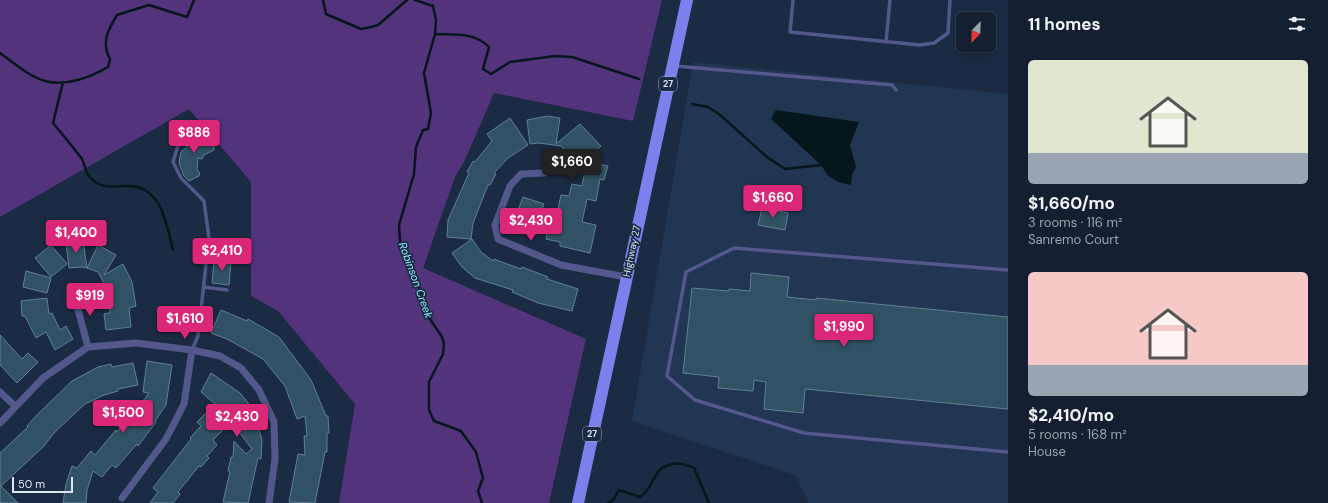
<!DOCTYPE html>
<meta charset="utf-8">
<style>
body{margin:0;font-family:"DM Sans",sans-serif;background:#212d3e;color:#f1f3f6;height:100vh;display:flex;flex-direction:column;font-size:15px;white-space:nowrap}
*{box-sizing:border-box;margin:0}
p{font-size:13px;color:#9da3ac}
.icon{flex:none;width:22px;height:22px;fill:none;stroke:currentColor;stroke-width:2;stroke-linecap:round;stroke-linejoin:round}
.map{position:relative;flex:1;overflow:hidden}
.drawer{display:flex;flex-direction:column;background:#142032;width:320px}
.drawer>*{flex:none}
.needle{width:26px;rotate:203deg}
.fabs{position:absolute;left:956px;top:12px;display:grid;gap:8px}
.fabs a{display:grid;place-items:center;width:40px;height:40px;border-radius:6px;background:#142032;box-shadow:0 2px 10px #0003,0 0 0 1px #333e4d;font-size:20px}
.scale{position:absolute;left:12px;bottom:10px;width:61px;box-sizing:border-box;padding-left:4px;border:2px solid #dae5f5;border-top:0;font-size:11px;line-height:14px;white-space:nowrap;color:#dae5f5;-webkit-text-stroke:3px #1a2b43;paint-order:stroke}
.price{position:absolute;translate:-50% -34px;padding:0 9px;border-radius:4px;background:#db2777;color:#fff;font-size:13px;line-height:26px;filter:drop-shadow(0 1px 2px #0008)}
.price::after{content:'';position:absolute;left:50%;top:24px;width:12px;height:9px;margin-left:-6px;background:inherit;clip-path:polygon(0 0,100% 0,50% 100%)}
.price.current{background:#222;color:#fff}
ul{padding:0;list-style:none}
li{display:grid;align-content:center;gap:8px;height:212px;padding:0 20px}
li span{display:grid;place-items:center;height:124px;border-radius:6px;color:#555}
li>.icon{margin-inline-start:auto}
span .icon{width:72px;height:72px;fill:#fffc;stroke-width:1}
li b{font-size:17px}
h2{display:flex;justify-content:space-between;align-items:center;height:48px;padding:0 20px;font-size:17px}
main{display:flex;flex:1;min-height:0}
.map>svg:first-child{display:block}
.built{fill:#203652}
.green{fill:#53337c}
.water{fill:#05171b}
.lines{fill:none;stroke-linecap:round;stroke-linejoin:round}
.stream{stroke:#05171b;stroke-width:2.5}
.building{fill:#315264;stroke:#5e8195}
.lane{stroke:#53578b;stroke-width:3.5}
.street{stroke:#53578b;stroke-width:7}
.primary{stroke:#7c80ec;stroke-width:12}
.labels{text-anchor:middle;stroke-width:3.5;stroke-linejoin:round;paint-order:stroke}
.shield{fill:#1a2b43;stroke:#a0adc0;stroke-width:1}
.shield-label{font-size:9px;font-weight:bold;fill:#dae5f5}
.street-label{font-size:10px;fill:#dae5f5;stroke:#1a2b43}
.water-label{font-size:11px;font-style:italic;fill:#8ae9fc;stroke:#1a2b43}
</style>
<main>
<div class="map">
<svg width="1008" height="503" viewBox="0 0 1008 503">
<rect width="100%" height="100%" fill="#1a2b43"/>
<path class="built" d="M693 62 1008 94V503H809L795 475 632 421Z"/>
<path class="green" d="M0 0H662L633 121 494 93 465 160 455 177 423 268 586 339 549 503H339L355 404 278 311 251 296V182L189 109 0 217Z"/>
<path class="water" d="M776 110 859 122 850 145 856 167 852 174 851 185 838 182 828 176 821 165 771 119Z"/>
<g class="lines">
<path class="stream" d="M323 0 326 14 361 29 371 27 378 25 407 0
M415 0 433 6 436 20 435 34 424 73 431 113 428 129 423 130 416 147 414 174 399 225 400 241 414 270 428 316 442 337 444 344 443 354 429 382V410L434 421 461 431 476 452 483 478 478 491 482 503
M435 34C454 35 475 32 489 47L483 69 491 74 510 62 555 56 572 57 639 79
M0 53C14 63 28 76 45 81 65 87 91 77 108 67L110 59C101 42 108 30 117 15L149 5 187 17 194 0
M63 82 53 123C63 135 73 147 82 159 87 169 84 174 95 182 108 190 117 185 131 186 162 188 167 226 173 250
M692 104 708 107 719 114 767 157 785 169 821 165
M608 503 613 500 619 490 640 497C654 489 652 469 669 465 679 462 684 464 694 468L709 503"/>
</g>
<path class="building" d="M547 116 560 118 556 144 580 124 601 146 585 161 608 166 604 180 600 179 596 201 587 199 582 222 596 225 590 253 560 246V242L546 239 550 217 556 218 561 195 569 196 572 184 582 186 585 171 561 146 539 143 530 144 527 120Z
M510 118 528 145 508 158 494 173 496 174 490 185H488L473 223 471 239 447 237 448 220 469 173 467 172 473 161 475 162 492 141 487 134Z
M200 129 214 147V150L204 155 202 159 198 158 197 170 200 173 199 176 189 181 184 176 179 163 181 152 189 145 183 137 191 131 193 134Z
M523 197 544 204 540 215 543 216 534 235 512 226Z
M762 208 788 213 785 230 758 225Z
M472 239 481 252 493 261 494 259 521 269 522 267 548 277 547 279 578 289 572 311 538 303 512 292 513 290 475 278 462 267 452 253Z
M83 240 87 268 82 267 69 268 66 242Z
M51 245 67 264 51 277 35 258Z
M98 245 116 255 104 275 123 264 132 282 136 306 129 308 131 327 106 330 104 314 110 313 107 295 110 294 98 272 87 268Z
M214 260 231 261 229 285 212 283Z
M26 271 51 278 47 293 23 287Z
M751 273 789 277 787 297 816 300V298L1008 317V409L805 389 803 413 764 409 766 382 754 380 753 391 718 388 719 377 683 373 692 288 729 291V289L750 291Z
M47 298 49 314 52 313 60 330 66 326 73 339 55 350 46 332 36 338 25 316H22L21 301Z
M221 310 247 321 248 319 279 337 311 380 326 416H328L329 433H327V452H325L315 503 289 502 298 454 305 455 304 436H307L305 416 297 419 285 386 263 359 227 339 211 333Z
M0 335 22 359 28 353 38 362 17 383 0 365Z
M147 361 172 365 166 405 155 421 156 422 138 446 137 444 116 468 112 465 102 477 93 471 87 490 86 503H63L66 484 72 466 77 468 91 451 95 455 116 430 117 432 136 407 138 408 149 393 143 392Z
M133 363 138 385 118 389V391L104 395 85 404 75 413 54 433 44 446 1 486 18 503H0V453L28 427 27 426 38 414 72 381 98 367 111 364 112 367Z
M211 373 240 393 253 409 262 440 261 459 258 458 248 503 223 502 230 472 228 471 231 457H233L234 441 246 454 252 449 222 410 201 392Z
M207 412 223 430 213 440 217 445 207 456 209 458 201 467 199 466 178 492 180 494 173 503H150L158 492 153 488 191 439 190 438 201 426 197 422Z"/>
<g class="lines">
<path class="lane" d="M793 0 790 32 920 45 934 43 948 33 950 0
M886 42 890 0
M675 66 892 85 896 90
M180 139 173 162 181 178 204 201 209 238 198 336 192 350
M1008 270 734 248 686 272 667 376 695 400 804 433 1008 452
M204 287 227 290"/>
<path class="street" d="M544 173 521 174 510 186 495 225 498 239 561 265 626 277
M73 291 88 347
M0 392 15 406
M0 423 43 378 88 347 136 343 192 350 220 356 241 368 259 390 274 422 275 459 269 503
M122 498 166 439 184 404 192 350"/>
<path class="primary" d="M578 503 687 0"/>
</g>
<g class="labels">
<g class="shield">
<rect x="659" y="77" width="18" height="14" rx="3"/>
<rect x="583" y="427" width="18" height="14" rx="3"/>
</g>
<g class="shield-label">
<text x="668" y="87">27</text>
<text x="592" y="437">27</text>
</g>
<g class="street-label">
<text transform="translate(631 251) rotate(-78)" y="4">Highway 27</text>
</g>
<g class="water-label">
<text transform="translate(416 280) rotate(70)" y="4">Robinson Creek</text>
</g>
</g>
</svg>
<div class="fabs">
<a><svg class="needle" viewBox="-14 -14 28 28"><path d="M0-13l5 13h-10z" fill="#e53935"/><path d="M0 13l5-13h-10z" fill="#9da3ac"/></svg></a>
</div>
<div class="scale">50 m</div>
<b class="price" style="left:194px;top:154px">$886</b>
<b class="price current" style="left:572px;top:183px">$1,660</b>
<b class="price" style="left:773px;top:219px">$1,660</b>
<b class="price" style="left:531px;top:242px">$2,430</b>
<b class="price" style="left:76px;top:254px">$1,400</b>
<b class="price" style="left:222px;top:272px">$2,410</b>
<b class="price" style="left:90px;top:317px">$919</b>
<b class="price" style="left:185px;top:340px">$1,610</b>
<b class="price" style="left:844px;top:348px">$1,990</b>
<b class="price" style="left:123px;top:434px">$1,500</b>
<b class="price" style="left:237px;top:438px">$2,430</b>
</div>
<section class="drawer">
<h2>11 homes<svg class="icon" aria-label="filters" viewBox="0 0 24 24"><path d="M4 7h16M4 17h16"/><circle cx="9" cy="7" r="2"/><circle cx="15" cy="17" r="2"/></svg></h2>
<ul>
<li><span style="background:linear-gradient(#dfe7d0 75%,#9aa5b1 0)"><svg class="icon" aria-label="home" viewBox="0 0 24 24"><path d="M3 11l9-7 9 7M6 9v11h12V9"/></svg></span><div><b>$1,660/mo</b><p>3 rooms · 116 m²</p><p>Sanremo Court</p></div></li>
<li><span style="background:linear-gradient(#f6c9c9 75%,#9aa5b1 0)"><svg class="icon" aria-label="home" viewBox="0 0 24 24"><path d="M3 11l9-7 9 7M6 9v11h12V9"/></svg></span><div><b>$2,410/mo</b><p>5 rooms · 168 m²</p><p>House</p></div></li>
</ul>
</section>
</main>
